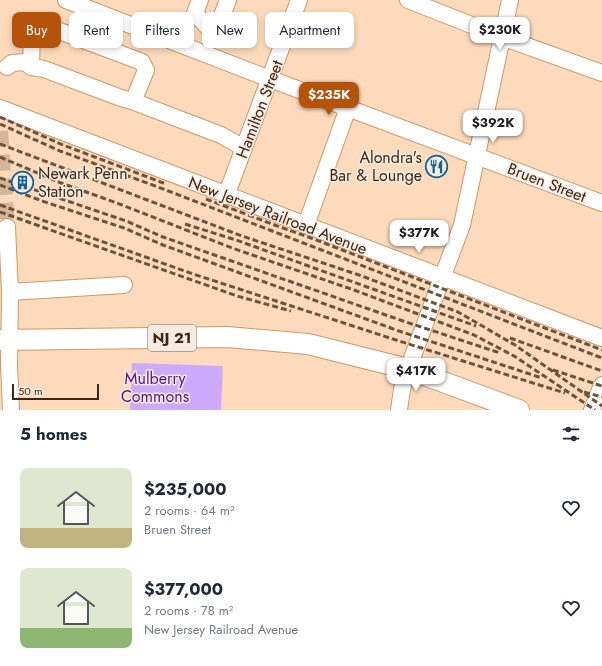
<!DOCTYPE html>
<meta charset="utf-8">
<style>
body{margin:0;font-family:Jost,sans-serif;background:#f2f2f3;color:#1f2937;height:100vh;display:flex;flex-direction:column;font-size:15px;white-space:nowrap}
*{box-sizing:border-box;margin:0}
p{font-size:13px;color:#747a83}
.icon{flex:none;width:22px;height:22px;fill:none;stroke:currentColor;stroke-width:2;stroke-linecap:round;stroke-linejoin:round}
.map{position:relative;height:410px;overflow:hidden}
.drawer{display:flex;flex-direction:column;background:#fff;flex:1}
.drawer>*{flex:none}
.hud{position:absolute;left:12px;top:12px;width:400px;height:36px;display:flex;gap:8px}
.scale{position:absolute;left:12px;bottom:10px;width:87px;box-sizing:border-box;padding-left:4px;border:2px solid #3c2712;border-top:0;font-size:11px;line-height:14px;white-space:nowrap;color:#3c2712;-webkit-text-stroke:3px #f7ebe1;paint-order:stroke}
.price{position:absolute;translate:-50% -34px;padding:0 9px;border-radius:8px;background:#fff;color:#222;font-size:13px;line-height:26px;filter:drop-shadow(0 1px 2px #0008)}
.price::after{content:'';position:absolute;left:50%;top:24px;width:12px;height:9px;margin-left:-6px;background:inherit;clip-path:polygon(0 0,100% 0,50% 100%)}
.price.on{background:#b45309;color:#fff}
ul{padding:0;list-style:none}
li{display:flex;align-items:center;gap:12px;height:100px;padding:0 20px}
li span{display:grid;place-items:center;flex:none;width:112px;height:80px;border-radius:8px;color:#555}
li>.icon{margin-inline-start:auto}
span .icon{width:48px;height:48px;fill:#fffc;stroke-width:1}
li b{font-size:17px}
h2{display:flex;justify-content:space-between;align-items:center;height:48px;padding:0 20px;font-size:17px}
.pill{padding:0 14px;border-radius:8px;background:#fff;box-shadow:0 2px 6px #0003;font-size:14px;line-height:36px}
.pill.on{background:#b45309;color:#fff}
.map>svg:first-child{display:block}
.green{fill:#ceaafd}
.lines{fill:none;stroke-linecap:round;stroke-linejoin:round}
.minor-tunnel{stroke:#d6b699;stroke-width:16;stroke-dasharray:16 8;stroke-linecap:butt}
.minor-casing{stroke:#ce9866;stroke-width:18}
.major-casing{stroke:#ce9866;stroke-width:22}
.minor{stroke:#fff;stroke-width:16}
.major{stroke:#fff;stroke-width:20}
.rail{stroke:#6c543c;stroke-width:3;stroke-dasharray:6 3;stroke-linecap:butt}
.labels{text-anchor:middle;stroke-width:3;stroke-linejoin:round;paint-order:stroke}
.shield{fill:#f7ebe1;stroke:#746250;stroke-width:1}
.shield-label{font-size:15px;font-weight:bold;fill:#3c2712}
.street-label{font-size:16px;fill:#3c2712;stroke:#f7ebe1}
.poi-label{font-size:16px;fill:#3c2712;stroke:#f7ebe1;text-anchor:end}
.park-label{font-size:16px;fill:#531386;stroke:#f7ebe1}
</style>
<div class="map">
<svg width="602" height="410" viewBox="0 0 602 410">
<rect width="100%" height="100%" fill="#fcdabb"/>
<path class="green" d="M132 363 223 366 221 410H130Z"/>
<g class="lines">
<path class="minor-tunnel" d="M0 131 7 227"/>
<defs>
<path id="minor" d="M66 0 270 79 602 203
M200 0 195 13 211 31H216L228 0
M408 0 502 37 602 73
M7 67 12 63 26 62 31 67 44 69 121 98 132 101 135 97 146 70 142 62 41 24 36 26 32 30 31 67
M132 101 221 135 244 148
M0 108 602 338
M226 196 299 0
M306 225 348 108
M7 227 10 292 9 366 11 410
M10 292 124 285
M399 410 402 389 408 369 462 225 510 0
M592 410 602 385"/>
<path id="major" d="M0 340 227 337 308 344 408 369 519 410"/>
</defs>
<use href="#minor" class="minor-casing"/>
<use href="#major" class="major-casing"/>
<use href="#minor" class="minor"/>
<use href="#major" class="major"/>
<path class="rail" d="M0 117 63 145 166 184
M0 124 60 151 158 187 602 358
M0 144 242 236 359 275 458 312 515 345 602 406
M0 157 61 183 117 203 232 248 354 290 474 335 514 356 595 410
M0 178 126 221 163 237 403 321 500 353
M0 185 42 201 124 228 163 245 399 331 542 378
M206 199 280 227 311 238 602 350
M0 205 193 274 396 340 565 393
M0 212 189 279 237 296 291 311
M185 224 236 240 476 326
M510 338 602 371
M553 370 602 386
M584 392 602 397"/>
</g>
<defs>
<symbol id="restaurant-ring" viewBox="-11 -11 22 22"><circle r="9.5" fill="#f7ebe1" stroke="#156395" stroke-width="1.5"/><path d="M-5-6h1v4h1v-4h1v4h1v-4h1v5L-1.5 .5V6h-2V.5L-5-1ZM5-6V6H3V1.5H1.5Q1.5-4 5-6Z" fill="#156395"/></symbol>
<symbol id="building-ring" viewBox="-11 -11 22 22"><circle r="9.5" fill="#f7ebe1" stroke="#156395" stroke-width="1.5"/><path d="M-4-6H4V6H1V3H-1V6H-4ZM-2.5-4.3h1.7v1.8h-1.7ZM.8-4.3h1.7v1.8H.8ZM-2.5-1h1.7V.8h-1.7ZM.8-1h1.7V.8H.8Z" fill="#156395"/></symbol>
</defs>
<g fill-rule="evenodd">
<use href="#restaurant-ring" x="424" y="154" width="25" height="25"/>
<use href="#building-ring" x="10" y="170" width="25" height="25"/>
</g>
<g class="labels">
<rect class="shield" x="148" y="325" width="48" height="26" rx="3"/>
<g class="shield-label">
<text x="172" y="343">NJ 21</text>
</g>
<g class="street-label">
<text transform="translate(259 109) rotate(-69)" y="6">Hamilton Street</text>
<text transform="translate(547 182) rotate(21)" y="6">Bruen Street</text>
<text transform="translate(278 215) rotate(21)" y="6">New Jersey Railroad Avenue</text>
</g>
<g class="poi-label">
<text x="422" y="163">Alondra's<tspan x="422" dy="18">Bar &amp; Lounge</tspan></text>
<text x="38" y="179" text-anchor="start">Newark Penn<tspan x="38" dy="18">Station</tspan></text>
</g>
<g class="park-label">
<text x="155" y="384">Mulberry<tspan x="155" dy="18">Commons</tspan></text>
</g>
</g>
</svg>
<div class="scale">50 m</div>
<b class="price" style="left:500px;top:51px">$230K</b>
<b class="price on" style="left:329px;top:116px">$235K</b>
<b class="price" style="left:493px;top:144px">$392K</b>
<b class="price" style="left:419px;top:254px">$377K</b>
<b class="price" style="left:416px;top:392px">$417K</b>
<div class="hud">
<a class="pill on">Buy</a>
<a class="pill">Rent</a>
<a class="pill">Filters</a>
<a class="pill">New</a>
<a class="pill">Apartment</a>
</div>
</div>
<section class="drawer">
<h2>5 homes<svg class="icon" aria-label="filters" viewBox="0 0 24 24"><path d="M4 7h16M4 17h16"/><circle cx="9" cy="7" r="2"/><circle cx="15" cy="17" r="2"/></svg></h2>
<ul>
<li><span style="background:linear-gradient(#dfe7d0 75%,#c2b280 0)"><svg class="icon" aria-label="home" viewBox="0 0 24 24"><path d="M3 11l9-7 9 7M6 9v11h12V9"/></svg></span><div><b>$235,000</b><p>2 rooms · 64 m²</p><p>Bruen Street</p></div><svg class="icon" aria-label="heart" viewBox="0 0 24 24"><path d="M12 20l-8-8c-3-5 5-10 8-4 3-6 11-1 8 4z"/></svg></li>
<li><span style="background:linear-gradient(#dfe7d0 75%,#8fb573 0)"><svg class="icon" aria-label="home" viewBox="0 0 24 24"><path d="M3 11l9-7 9 7M6 9v11h12V9"/></svg></span><div><b>$377,000</b><p>2 rooms · 78 m²</p><p>New Jersey Railroad Avenue</p></div><svg class="icon" aria-label="heart" viewBox="0 0 24 24"><path d="M12 20l-8-8c-3-5 5-10 8-4 3-6 11-1 8 4z"/></svg></li>
</ul>
</section>
